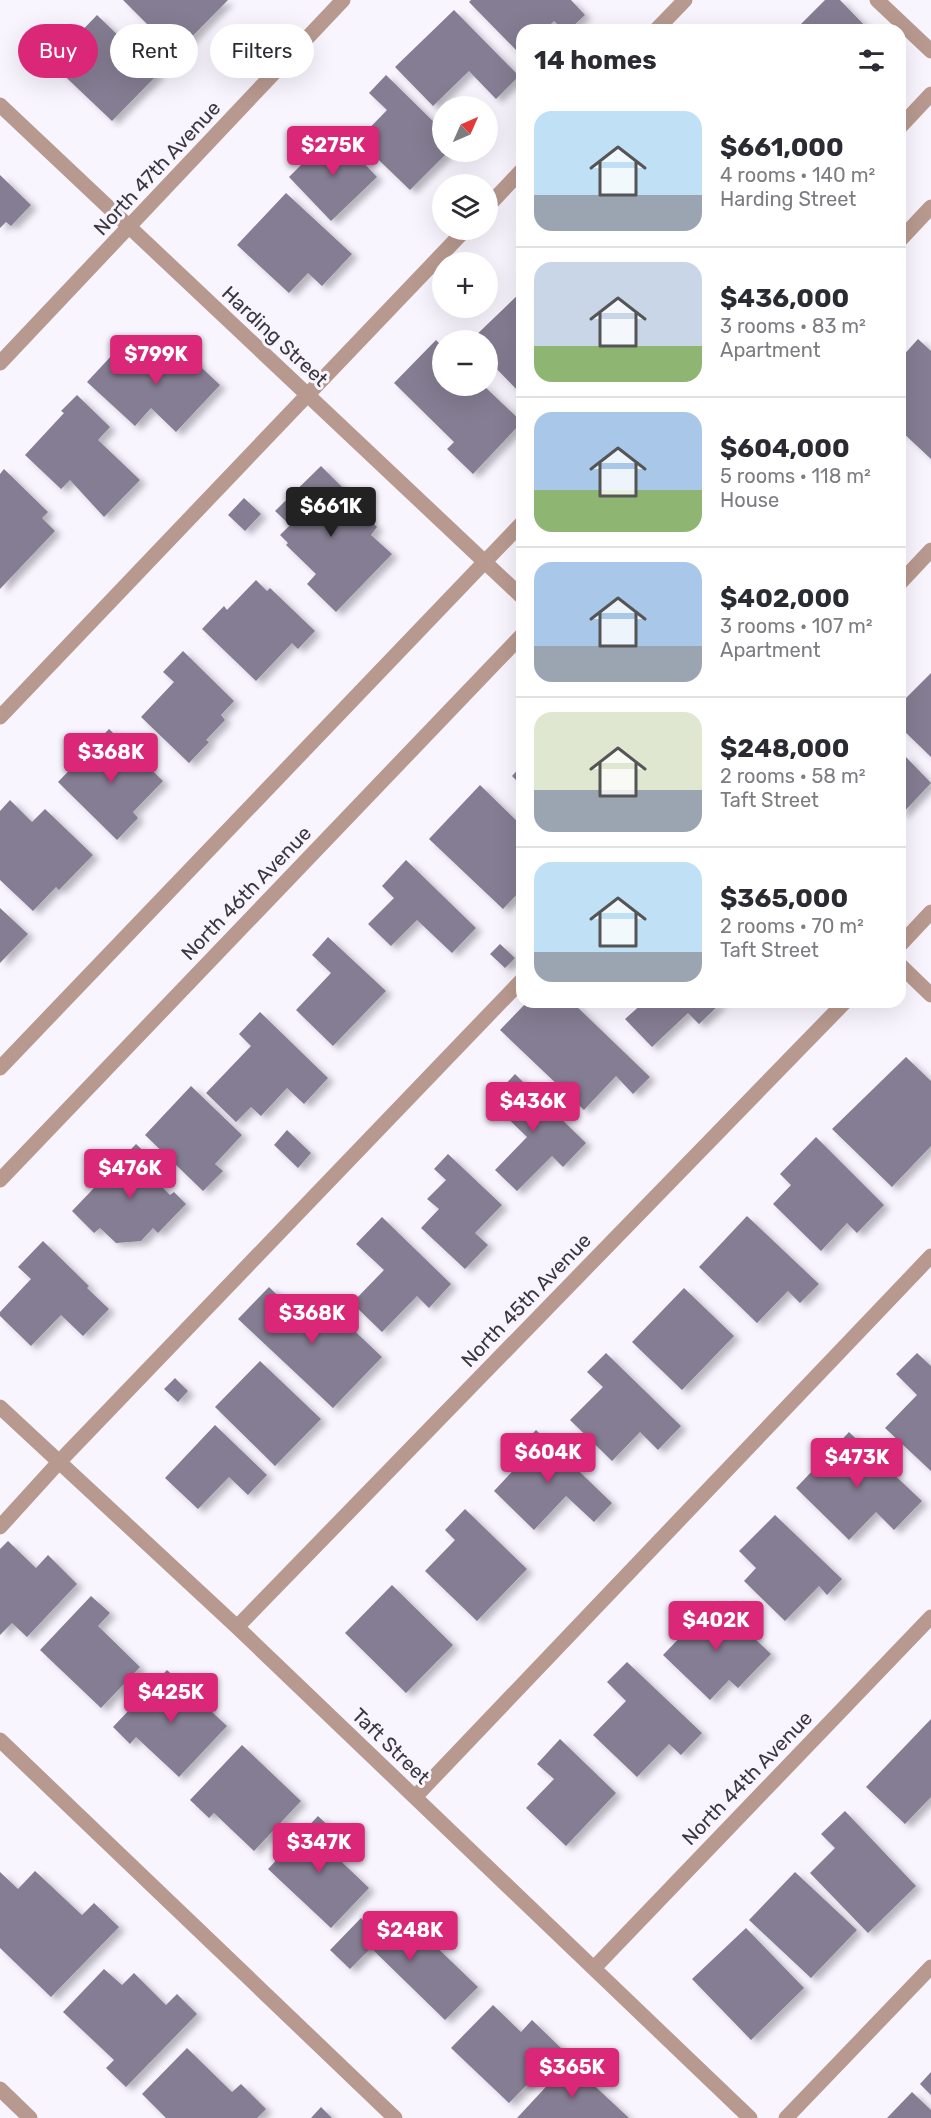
<!DOCTYPE html>
<meta charset="utf-8">
<style>
body{margin:0;font-family:Rubik,sans-serif;background:#f7f7f7;color:#2b2b33;height:100vh;display:flex;flex-direction:column;font-size:22px;white-space:nowrap}
*{box-sizing:border-box;margin:0}
p{font-size:20px;color:#7c7c81}
.icon{flex:none;width:33px;height:33px;fill:none;stroke:currentColor;stroke-width:2;stroke-linecap:round;stroke-linejoin:round}
.map{position:relative;flex:1;overflow:hidden}
.drawer{position:absolute;left:516px;top:24px;width:390px;height:984px;display:flex;flex-direction:column;background:#fff;border-radius:18px;box-shadow:0 6px 24px #0002}
.drawer>*{flex:none}
.hud{position:absolute;left:18px;top:24px;width:408px;height:54px;display:flex;gap:12px}
.needle{width:39px;rotate:45deg}
.fabs{position:absolute;left:432px;top:96px;display:grid;gap:12px}
.fabs a{display:grid;place-items:center;width:66px;height:66px;border-radius:50%;background:#fff;box-shadow:0 6px 24px #0002;font-size:30px}
.price{position:absolute;translate:-50% -51px;padding:0 14px;border-radius:6px;background:#db2777;color:#fff;font-size:20px;line-height:39px;filter:drop-shadow(0 2px 3px #0008)}
.price::after{content:'';position:absolute;left:50%;top:36px;width:18px;height:14px;margin-left:-9px;background:inherit;clip-path:polygon(0 0,100% 0,50% 100%)}
.price.active{background:#222;color:#fff}
ul{padding:0;list-style:none}
li{display:flex;align-items:center;gap:18px;height:150px;padding:0 18px}
li+li{border-top:2px solid #e1e1e2}
li span{display:grid;place-items:center;flex:none;width:168px;height:120px;border-radius:18px;color:#555}
li>.icon{margin-inline-start:auto}
span .icon{width:72px;height:72px;fill:#fffc;stroke-width:1}
li b{font-size:26px}
h2{display:flex;justify-content:space-between;align-items:center;height:72px;padding:0 18px;font-size:26px}
.pill{padding:0 21px;border-radius:27px;background:#fff;box-shadow:0 6px 24px #0002;font-size:21px;line-height:54px}
.pill.active{background:#db2777;color:#fff}
.map>svg:first-child{display:block}
.building{fill:#857d93;filter:url(#shadow)}
.lines{fill:none;stroke-linecap:round;stroke-linejoin:round}
.minor{stroke:#b8998f;stroke-width:15}
.labels{text-anchor:middle;stroke-width:6;stroke-linejoin:round;paint-order:stroke}
.street-label{font-size:20px;fill:#3b3741;stroke:#f8f5ff}
</style>
<div class="map">
<svg width="931" height="2118" viewBox="0 0 931 2118">
<defs>
<filter id="shadow"><feDropShadow dx="6" dy="4" stdDeviation="3" flood-color="#0004"/></filter>
</defs>
<rect width="100%" height="100%" fill="#f8f5ff"/>
<path class="building" d="M123 0H228L176 53Z
M471 0H571L585 15 569 30H563L554 21 545 30H522L520 54 469 2Z
M825 0H840L869 30H795Z
M454 10 519 76 496 99 469 71 433 106 395 67Z
M97 15 158 74 112 121 51 63Z
M386 75 442 130V152H448L410 190 358 140 387 110 369 93Z
M334 132 377 177 331 221 289 177Z
M0 175 31 205 11 226 6 222 0 228Z
M286 193 352 254 322 286 308 273 289 293 237 245Z
M522 291V395L488 360V340H471Z
M171 339 220 385 176 432 151 408 135 426 87 382 114 353 133 371 138 364 144 368Z
M918 339 931 351V459L900 430V359Z
M436 340 442 346V386H484L522 422 473 474 447 449 454 442 394 383Z
M77 395 110 427 98 440 140 480 104 517 70 480 61 489 25 455 64 413 61 411Z
M321 466 345 490 342 493 377 527 371 535 392 554 336 612 307 584 316 574 286 545 288 543 280 535 290 525 275 511Z
M4 469 48 512 42 518 55 531 0 589V474Z
M244 498 261 514 245 531 228 515Z
M256 580 267 591 270 588 315 631 298 649 292 643 256 681 202 629 224 606 227 610Z
M183 651 234 701 221 715 225 720 206 740 209 742 189 763 141 717 174 682 163 672Z
M931 673V757L900 727V704Z
M109 729 163 781 133 812 138 818 117 840 58 782Z
M905 756 931 783 900 816V761Z
M522 765V786L512 776Z
M480 785 522 826V889L503 909 429 839Z
M10 800 32 822 45 809 93 855 59 890 56 887 33 911 0 880V811Z
M406 860 476 928 452 953 417 920 391 946 368 924 394 898 382 886Z
M0 908 28 934 0 963Z
M328 937 386 991 333 1046 296 1010 331 973 312 955Z
M500 944 515 958 505 968 490 954Z
M527 1002H572L650 1077 633 1094 616 1076 584 1110 500 1030Z
M644 1002H722L699 1024 688 1013 652 1047 625 1019Z
M260 1012 328 1078 304 1104 287 1088 261 1116 251 1107 236 1122 206 1093 251 1046 239 1034Z
M906 1057 931 1081V1146L892 1187 832 1129Z
M515 1074 586 1143 563 1167 552 1156 517 1191 495 1170 527 1137 490 1101Z
M191 1086 242 1135 215 1164 223 1171 203 1191 145 1135Z
M287 1130 311 1153 298 1168 274 1145Z
M816 1137 884 1205 857 1233 847 1223 821 1251 773 1204 791 1185 780 1174Z
M136 1144 165 1171 156 1181 170 1195 174 1192 186 1204 158 1233 153 1228 141 1241 116 1243 100 1228 94 1233 72 1211Z
M448 1154 502 1205 475 1233 488 1245 465 1269 421 1228 439 1209 427 1199 446 1180 434 1169Z
M747 1216 819 1284 800 1303 788 1291 757 1323 699 1267Z
M382 1217 451 1284 429 1308 417 1296 382 1332 352 1303 384 1270 356 1244Z
M43 1241 89 1286 87 1288 109 1309 83 1336 61 1315 31 1346 0 1316V1312L31 1279 18 1267Z
M269 1287 304 1321 323 1301 382 1357 333 1408 238 1319Z
M684 1288 734 1336 682 1390 632 1342Z
M606 1353 681 1426 658 1450 640 1432 612 1461 570 1420 603 1387 587 1372Z
M917 1353 931 1366V1471L885 1428 917 1395 896 1374Z
M260 1361 321 1419 275 1466 215 1407Z
M175 1378 188 1391 178 1402 164 1389Z
M215 1425 267 1475 248 1495 229 1477 198 1509 165 1478Z
M536 1430 612 1503 594 1522 566 1496 534 1530 494 1491 522 1461 514 1453Z
M849 1432 922 1501 894 1530 876 1512 849 1540 796 1488Z
M465 1509 527 1569 477 1621 425 1571 455 1540 445 1530Z
M775 1515 842 1579 827 1595 819 1586 785 1621 744 1581 756 1568 739 1551Z
M8 1541 36 1568 48 1555 77 1584 27 1637 12 1623 0 1635V1549Z
M392 1585 453 1645 406 1693 345 1633Z
M91 1596 110 1613 98 1626 140 1667 101 1708 40 1650Z
M715 1601 771 1654 738 1688 729 1680 710 1700 663 1655Z
M627 1662 702 1733 681 1755 669 1744 637 1777 593 1735 626 1701 607 1682Z
M167 1670 227 1726 179 1777 136 1737 130 1744 113 1727Z
M931 1719V1797L905 1824 866 1787Z
M560 1739 616 1793 566 1846 526 1808 554 1779 537 1764Z
M242 1745 301 1801 254 1851 214 1813 209 1818 190 1800Z
M845 1811 916 1886 868 1933 810 1873 835 1848 821 1834Z
M318 1816 337 1834 325 1846 369 1888 331 1928 268 1869Z
M35 1871 82 1915 94 1903 119 1927 51 1997 0 1948V1872L18 1889Z
M795 1872 857 1930 811 1978 749 1920Z
M399 1911 478 1987 445 2020 371 1948 350 1969 330 1950 361 1918 377 1934Z
M746 1928 804 1988 751 2040 692 1979Z
M104 1969 122 1985 134 1973 166 2005 177 1994 197 2014 126 2087 106 2068 114 2060 63 2012Z
M493 2005 521 2032 532 2020 562 2049 509 2103 451 2048Z
M187 2048 232 2092 241 2084 266 2109 257 2118H166L142 2094Z
M569 2062 629 2118H517Z
M931 2072V2095L920 2084Z
M912 2092 931 2110V2118H887Z
M321 2107 332 2118H311Z"/>
<g class="lines">
<path class="minor" d="M877 0 931 51
M656 30 685 0
M0 105 522 597
M900 127 931 94
M488 206 522 170
M900 240 931 207
M0 363 343 0
M900 583 931 550
M0 717 465 230
M900 945 931 912
M900 965 931 995
M0 1068 522 523
M0 1180 522 635
M0 1407 237 1627 750 2118
M0 1527 59 1462 522 980
M237 1627 845 1002
M0 1740 395 2118
M415 1797 931 1256
M594 1968 931 1617
M0 2089 30 2118
M786 2118 931 1967"/>
</g>
<g class="labels">
<g class="street-label">
<text transform="translate(157 168) rotate(-47)" y="7">North 47th Avenue</text>
<text transform="translate(275 336) rotate(43)" y="7">Harding Street</text>
<text transform="translate(246 893) rotate(-46)" y="7">North 46th Avenue</text>
<text transform="translate(526 1300) rotate(-46)" y="7">North 45th Avenue</text>
<text transform="translate(391 1746) rotate(44)" y="7">Taft Street</text>
<text transform="translate(747 1778) rotate(-46)" y="7">North 44th Avenue</text>
</g>
</g>
</svg>
<div class="fabs">
<a><svg class="needle" viewBox="-14 -14 28 28"><path d="M0-13l5 13h-10z" fill="#e53935"/><path d="M0 13l5-13h-10z" fill="#7c7c81"/></svg></a>
<a><svg class="icon" aria-label="layers" viewBox="0 0 24 24"><path d="M12 4l9 5-9 5-9-5zM3 14l9 5 9-5"/></svg></a>
<a>+</a>
<a>−</a>
</div>
<b class="price" style="left:333px;top:177px">$275K</b>
<b class="price" style="left:156px;top:386px">$799K</b>
<b class="price active" style="left:331px;top:538px">$661K</b>
<b class="price" style="left:111px;top:784px">$368K</b>
<b class="price" style="left:533px;top:1133px">$436K</b>
<b class="price" style="left:130px;top:1200px">$476K</b>
<b class="price" style="left:312px;top:1345px">$368K</b>
<b class="price" style="left:548px;top:1484px">$604K</b>
<b class="price" style="left:857px;top:1489px">$473K</b>
<b class="price" style="left:716px;top:1652px">$402K</b>
<b class="price" style="left:171px;top:1724px">$425K</b>
<b class="price" style="left:319px;top:1874px">$347K</b>
<b class="price" style="left:410px;top:1962px">$248K</b>
<b class="price" style="left:572px;top:2099px">$365K</b>
<div class="hud">
<a class="pill active">Buy</a>
<a class="pill">Rent</a>
<a class="pill">Filters</a>
</div>
<section class="drawer">
<h2>14 homes<svg class="icon" aria-label="filters" viewBox="0 0 24 24"><path d="M4 7h16M4 17h16"/><circle cx="9" cy="7" r="2"/><circle cx="15" cy="17" r="2"/></svg></h2>
<ul>
<li><span style="background:linear-gradient(#bfe0f5 70%,#9aa5b1 0)"><svg class="icon" aria-label="home" viewBox="0 0 24 24"><path d="M3 11l9-7 9 7M6 9v11h12V9"/></svg></span><div><b>$661,000</b><p>4 rooms · 140 m²</p><p>Harding Street</p></div></li>
<li><span style="background:linear-gradient(#c9d6e8 70%,#8fb573 0)"><svg class="icon" aria-label="home" viewBox="0 0 24 24"><path d="M3 11l9-7 9 7M6 9v11h12V9"/></svg></span><div><b>$436,000</b><p>3 rooms · 83 m²</p><p>Apartment</p></div></li>
<li><span style="background:linear-gradient(#a9c7e8 65%,#8fb573 0)"><svg class="icon" aria-label="home" viewBox="0 0 24 24"><path d="M3 11l9-7 9 7M6 9v11h12V9"/></svg></span><div><b>$604,000</b><p>5 rooms · 118 m²</p><p>House</p></div></li>
<li><span style="background:linear-gradient(#a9c7e8 70%,#9aa5b1 0)"><svg class="icon" aria-label="home" viewBox="0 0 24 24"><path d="M3 11l9-7 9 7M6 9v11h12V9"/></svg></span><div><b>$402,000</b><p>3 rooms · 107 m²</p><p>Apartment</p></div></li>
<li><span style="background:linear-gradient(#dfe7d0 65%,#9aa5b1 0)"><svg class="icon" aria-label="home" viewBox="0 0 24 24"><path d="M3 11l9-7 9 7M6 9v11h12V9"/></svg></span><div><b>$248,000</b><p>2 rooms · 58 m²</p><p>Taft Street</p></div></li>
<li><span style="background:linear-gradient(#bfe0f5 75%,#9aa5b1 0)"><svg class="icon" aria-label="home" viewBox="0 0 24 24"><path d="M3 11l9-7 9 7M6 9v11h12V9"/></svg></span><div><b>$365,000</b><p>2 rooms · 70 m²</p><p>Taft Street</p></div></li>
</ul>
</section>
</div>
